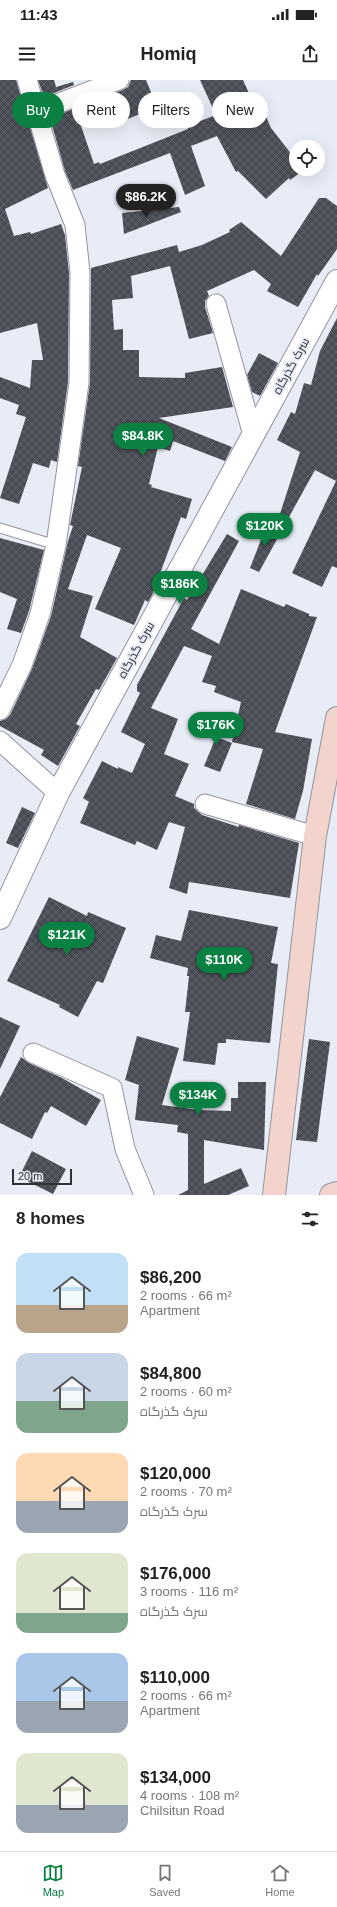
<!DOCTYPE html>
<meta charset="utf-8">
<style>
body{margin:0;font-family:Arial,Cairo,sans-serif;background:#f2f2f2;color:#222;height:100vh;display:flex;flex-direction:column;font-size:15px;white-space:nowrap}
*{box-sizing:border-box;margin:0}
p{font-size:13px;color:#767676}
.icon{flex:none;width:22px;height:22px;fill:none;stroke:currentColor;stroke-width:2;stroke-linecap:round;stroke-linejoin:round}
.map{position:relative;height:1115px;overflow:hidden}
.drawer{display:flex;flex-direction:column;background:#fff;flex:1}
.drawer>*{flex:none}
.guide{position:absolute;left:12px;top:12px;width:313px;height:36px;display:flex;gap:8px}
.buttons{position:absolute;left:289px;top:60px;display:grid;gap:8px}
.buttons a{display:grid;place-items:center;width:36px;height:36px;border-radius:50%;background:#fff;box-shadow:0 4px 16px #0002;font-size:20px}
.scale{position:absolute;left:12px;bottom:10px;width:60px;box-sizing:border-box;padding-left:4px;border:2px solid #303135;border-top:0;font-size:11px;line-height:14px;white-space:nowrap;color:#303135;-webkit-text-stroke:3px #e8ecf6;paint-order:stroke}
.price{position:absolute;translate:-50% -34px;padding:0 9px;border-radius:14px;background:#0b8043;color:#fff;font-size:13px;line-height:26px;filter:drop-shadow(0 1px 2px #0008)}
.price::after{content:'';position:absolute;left:50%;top:24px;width:12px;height:9px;margin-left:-6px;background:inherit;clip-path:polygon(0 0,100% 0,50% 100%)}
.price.active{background:#222;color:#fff}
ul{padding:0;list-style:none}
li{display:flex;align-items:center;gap:12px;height:100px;padding:0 16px}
li span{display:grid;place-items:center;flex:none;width:112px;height:80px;border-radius:12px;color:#555}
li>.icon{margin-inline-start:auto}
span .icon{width:48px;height:48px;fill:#fffc;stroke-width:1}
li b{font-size:17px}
h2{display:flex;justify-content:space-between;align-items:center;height:48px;padding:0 16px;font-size:17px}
.tag{padding:0 14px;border-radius:18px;background:#fff;box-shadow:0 4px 16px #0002;font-size:14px;line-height:36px}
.tag.active{background:#0b8043;color:#fff}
.status{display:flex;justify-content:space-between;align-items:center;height:28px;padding:0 20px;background:#fff;direction:ltr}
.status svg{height:11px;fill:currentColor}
header{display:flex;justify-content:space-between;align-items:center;height:52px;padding:0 16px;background:#fff;font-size:18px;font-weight:800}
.dock{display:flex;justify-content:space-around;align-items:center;height:56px;border-top:1px solid #e0e0e0;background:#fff;font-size:11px;color:#767676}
.dock a{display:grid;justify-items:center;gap:2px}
.dock .active{color:#0b8043}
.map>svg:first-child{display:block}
.building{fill:url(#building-cross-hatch)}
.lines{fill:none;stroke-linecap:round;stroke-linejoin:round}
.service-casing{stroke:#91949d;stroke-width:11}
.minor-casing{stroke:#91949d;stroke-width:21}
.tertiary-casing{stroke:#91949d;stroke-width:24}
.secondary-casing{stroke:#91949d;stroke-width:24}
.service{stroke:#fff;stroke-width:9}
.minor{stroke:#fff;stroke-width:19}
.tertiary{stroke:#fff;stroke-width:22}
.secondary{stroke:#f2d4cd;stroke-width:22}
.labels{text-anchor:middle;stroke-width:4;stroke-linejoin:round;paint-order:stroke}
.street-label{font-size:12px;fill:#303135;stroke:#e8ecf6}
</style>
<div class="status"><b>11:43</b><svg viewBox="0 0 49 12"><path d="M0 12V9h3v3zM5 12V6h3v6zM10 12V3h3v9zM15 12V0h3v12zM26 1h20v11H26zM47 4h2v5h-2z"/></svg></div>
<header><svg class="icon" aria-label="menu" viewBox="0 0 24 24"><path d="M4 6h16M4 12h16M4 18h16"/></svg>Homiq<svg class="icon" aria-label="share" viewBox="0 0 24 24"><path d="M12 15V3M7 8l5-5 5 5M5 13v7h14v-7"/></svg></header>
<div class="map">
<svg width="337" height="1115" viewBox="0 0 337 1115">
<defs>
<pattern id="building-cross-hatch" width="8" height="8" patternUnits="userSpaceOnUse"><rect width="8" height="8" fill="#494c54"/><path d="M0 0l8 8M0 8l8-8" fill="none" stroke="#61636a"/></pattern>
</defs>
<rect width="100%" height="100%" fill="#e8ecf6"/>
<path class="building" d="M0 0H16L48 108 5 129 14 156 30 152 31 154 61 144 65 155 69 193 68 302 57 382 51 380 49 388 33 383 19 424 0 418 26 337 16 334 19 325 0 318V297L30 308 32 280H43L37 243 0 253Z
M38 0H54L56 7 73 2 74 5 44 17Z
M131 0H146L157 27 118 43 111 25 78 37 94 84 99 82 100 84 188 49 187 46 216 35 200 0H243L252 20 258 18 271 48 296 80V89L304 90 290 100 289 98 266 119 238 91 236 92 217 56 191 66 205 106 185 115 170 73 73 110 65 91 50 38 123 10 128 7Z
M319 118H326L337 126V169L318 196 317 194 298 227 267 211 271 204 254 190 207 211 209 216 205 221V227L213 253 189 259 170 186 131 196 133 218 112 220 114 250 123 249V270H139V297L185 298V293L222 287 233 327 159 338 232 367 225 381 173 361 170 371 158 367 149 404 152 405 151 407 192 419 186 439 181 437 152 515 148 522 145 520 134 545 95 529 121 468 87 455 68 509 93 516 80 557 117 578 99 610 96 609 76 644 80 646 58 686 41 675 44 670 0 646V641L6 639 10 635 32 589 51 536 68 461 73 446 70 445 82 387 78 386 90 303 91 188 177 165 179 172 202 165 230 152 229 150 241 142 281 176Z
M179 127 181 132 124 154 122 133Z
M337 238V488L332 486 322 507 292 493 336 401 315 390 284 446 277 443 300 372 277 360 291 332 295 334 304 303 311 305 320 271Z
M259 273 278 283 260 316 252 312 247 295Z
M267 444 281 452 259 492 250 488Z
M227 454 239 461 191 549 219 564 241 509 284 527 286 524 309 534V536L317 537 275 652 312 659 303 711 295 739 246 724 263 669 232 662 241 622 214 612 216 606 202 602 212 576 184 566 151 628 178 639 164 674 189 684 175 716 194 724V728L202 735 239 747V745L299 763 290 818 189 802 187 814 169 808 185 747 169 742 157 770 137 761 135 765 80 743 89 722 83 718 102 681 118 689V687L132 693 145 664 121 652 140 613 137 611V605L184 518 187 520Z
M0 458 44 470 29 531 21 553 7 549 17 519 0 512Z
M216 657 232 663 220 692 204 686Z
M22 727 35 733 18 768 6 763Z
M49 817 87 836 88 832 126 848 103 903 97 901 78 937 59 927 60 925 7 901Z
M189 830 278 847 271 883 278 884 270 963 226 959V963H218L215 985 183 981 190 932H185L189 896H187L188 888 150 878 156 855 181 861Z
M0 937 20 946 0 989Z
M137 956 179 968 162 1025 199 1030 231 1031V1018H238V1002H266L264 1070 204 1060V1104L241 1088 249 1106 228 1115H178L188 1110V1054L177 1052 178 1045 135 1040 139 1005 125 1000Z
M309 959 330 962 317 1062 296 1060Z
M21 977 29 983 62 998 101 1020 86 1046 51 1026 47 1033 45 1032 32 1059 0 1043V1017Z
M32 1071 66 1089 53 1114 19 1097Z"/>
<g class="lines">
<defs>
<path id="service" d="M0 448 56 465"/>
<path id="minor" d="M36 32 119 0
M216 224 253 355
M0 630 22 585 40 534 56 465 79 303 80 192 75 145 55 95 27 0
M0 661 58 713
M205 724 315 756
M33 973 112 1008 125 1069 144 1115"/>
<path id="tertiary" d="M0 838 58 713 337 201"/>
<path id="secondary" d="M274 1115 315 756 337 638
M331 1115 337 1113"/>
</defs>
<use href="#service" class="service-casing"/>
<use href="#minor" class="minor-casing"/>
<use href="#tertiary" class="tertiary-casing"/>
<use href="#secondary" class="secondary-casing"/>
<use href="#service" class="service"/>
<use href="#minor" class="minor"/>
<use href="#tertiary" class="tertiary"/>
<use href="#secondary" class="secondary"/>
</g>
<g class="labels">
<g class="street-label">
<text transform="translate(291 286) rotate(-61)" y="4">سرک گذرگاه</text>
<text transform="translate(136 570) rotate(-61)" y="4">سرک گذرگاه</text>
</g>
</g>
</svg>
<div class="buttons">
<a><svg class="icon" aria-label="locate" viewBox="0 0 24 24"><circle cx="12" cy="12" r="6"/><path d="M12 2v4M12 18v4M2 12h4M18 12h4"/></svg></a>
</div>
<div class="scale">20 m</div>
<b class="price active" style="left:146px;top:138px">$86.2K</b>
<b class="price" style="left:143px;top:377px">$84.8K</b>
<b class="price" style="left:265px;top:467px">$120K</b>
<b class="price" style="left:180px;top:525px">$186K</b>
<b class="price" style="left:216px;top:666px">$176K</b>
<b class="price" style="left:67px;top:876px">$121K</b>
<b class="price" style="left:224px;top:901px">$110K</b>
<b class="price" style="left:198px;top:1036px">$134K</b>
<div class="guide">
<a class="tag active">Buy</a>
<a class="tag">Rent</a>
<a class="tag">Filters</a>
<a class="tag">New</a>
</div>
</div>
<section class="drawer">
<h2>8 homes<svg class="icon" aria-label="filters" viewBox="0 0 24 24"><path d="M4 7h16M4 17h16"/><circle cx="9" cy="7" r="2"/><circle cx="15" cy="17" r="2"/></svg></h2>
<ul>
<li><span style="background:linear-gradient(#bfe0f5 65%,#b9a48a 0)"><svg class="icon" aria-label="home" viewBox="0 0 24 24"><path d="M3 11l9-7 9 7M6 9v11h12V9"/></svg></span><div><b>$86,200</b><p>2 rooms · 66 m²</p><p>Apartment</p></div></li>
<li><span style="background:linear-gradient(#c9d6e8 60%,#7fa58c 0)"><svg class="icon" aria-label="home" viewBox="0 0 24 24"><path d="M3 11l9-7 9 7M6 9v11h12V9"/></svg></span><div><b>$84,800</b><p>2 rooms · 60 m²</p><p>سرک گذرگاه</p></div></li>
<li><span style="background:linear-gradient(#ffd9b3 60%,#9aa5b1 0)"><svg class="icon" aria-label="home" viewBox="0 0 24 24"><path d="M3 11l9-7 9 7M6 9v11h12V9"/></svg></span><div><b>$120,000</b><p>2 rooms · 70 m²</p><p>سرک گذرگاه</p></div></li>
<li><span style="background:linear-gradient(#dfe7d0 75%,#7fa58c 0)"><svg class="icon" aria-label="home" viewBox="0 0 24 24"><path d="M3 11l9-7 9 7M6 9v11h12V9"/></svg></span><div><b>$176,000</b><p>3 rooms · 116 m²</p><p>سرک گذرگاه</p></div></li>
<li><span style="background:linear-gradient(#a9c7e8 60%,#9aa5b1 0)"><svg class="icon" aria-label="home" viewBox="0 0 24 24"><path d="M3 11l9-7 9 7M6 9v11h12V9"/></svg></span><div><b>$110,000</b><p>2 rooms · 66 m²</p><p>Apartment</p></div></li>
<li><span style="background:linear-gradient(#dfe7d0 65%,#9aa5b1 0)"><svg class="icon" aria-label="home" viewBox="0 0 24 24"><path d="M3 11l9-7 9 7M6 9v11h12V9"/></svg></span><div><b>$134,000</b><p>4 rooms · 108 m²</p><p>Chilsitun Road</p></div></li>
</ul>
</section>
<nav class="dock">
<a class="active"><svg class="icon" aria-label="map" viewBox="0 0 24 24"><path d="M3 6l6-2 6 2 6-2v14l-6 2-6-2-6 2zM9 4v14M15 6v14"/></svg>Map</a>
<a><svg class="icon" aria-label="saved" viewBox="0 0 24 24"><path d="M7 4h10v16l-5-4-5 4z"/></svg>Saved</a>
<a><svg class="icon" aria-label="home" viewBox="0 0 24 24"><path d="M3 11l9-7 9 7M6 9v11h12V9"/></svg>Home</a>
</nav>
